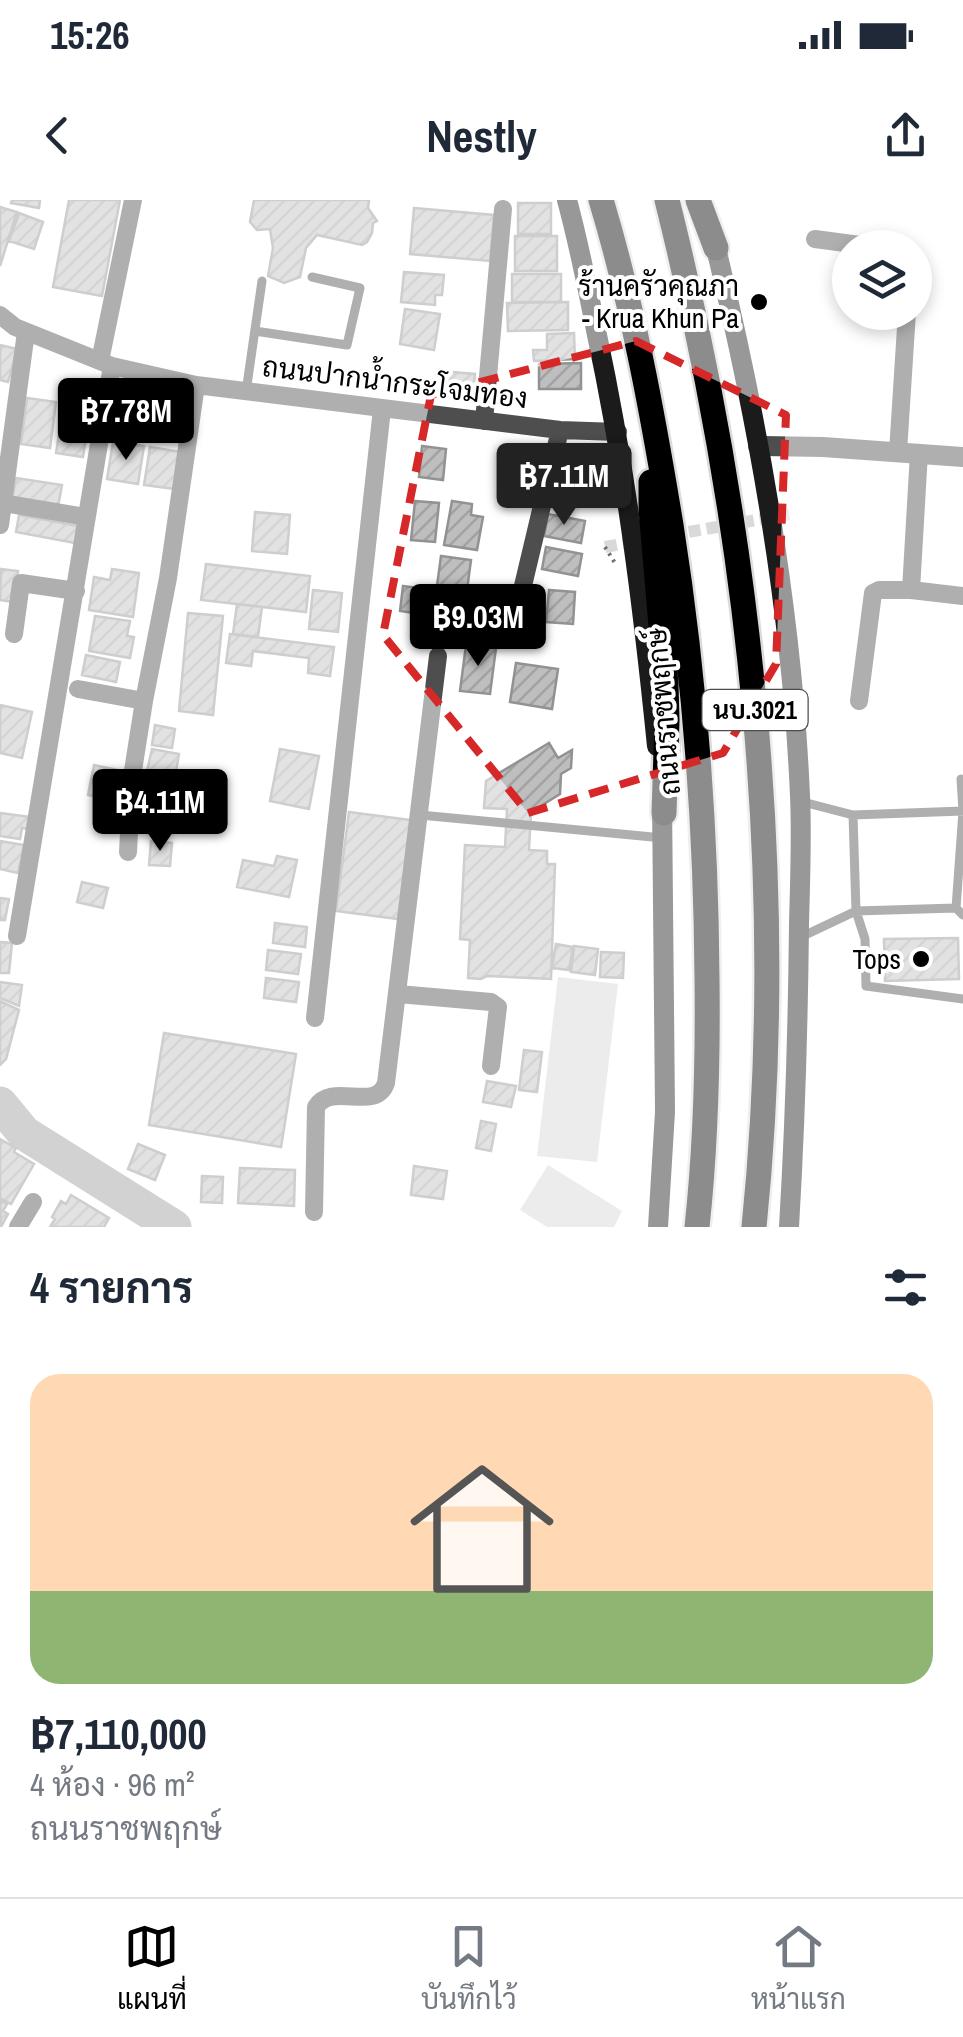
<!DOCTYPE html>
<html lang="th">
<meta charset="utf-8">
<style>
body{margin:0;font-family:"Archivo Narrow",Sarabun,sans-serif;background:#f6f6f7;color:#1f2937;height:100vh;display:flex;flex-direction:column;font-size:38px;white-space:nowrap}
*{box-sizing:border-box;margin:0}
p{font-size:32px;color:#747a83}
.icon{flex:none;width:55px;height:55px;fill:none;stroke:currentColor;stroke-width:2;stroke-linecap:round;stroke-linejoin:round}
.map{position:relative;height:1027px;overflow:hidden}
.sheet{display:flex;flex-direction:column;background:#fff;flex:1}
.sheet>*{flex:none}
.fabs{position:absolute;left:832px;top:30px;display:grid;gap:20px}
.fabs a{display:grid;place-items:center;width:100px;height:100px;border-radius:50%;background:#fff;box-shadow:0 5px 15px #0003;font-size:50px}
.price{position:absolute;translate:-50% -85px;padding:0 22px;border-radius:10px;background:#000;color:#fff;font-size:32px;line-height:65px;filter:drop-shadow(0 2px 5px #0008)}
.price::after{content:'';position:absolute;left:50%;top:60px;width:30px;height:22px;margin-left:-15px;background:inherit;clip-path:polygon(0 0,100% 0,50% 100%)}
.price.active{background:#222;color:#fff}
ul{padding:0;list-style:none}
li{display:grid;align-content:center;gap:20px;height:530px;padding:0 30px}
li+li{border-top:2px solid #e0e1e3}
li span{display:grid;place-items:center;height:310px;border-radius:30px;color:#555}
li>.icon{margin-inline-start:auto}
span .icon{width:180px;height:180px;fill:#fffc;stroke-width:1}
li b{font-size:42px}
h2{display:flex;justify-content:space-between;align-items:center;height:120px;padding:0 30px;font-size:42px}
.status{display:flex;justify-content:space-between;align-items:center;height:70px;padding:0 50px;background:#fff;direction:ltr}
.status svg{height:28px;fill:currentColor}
header{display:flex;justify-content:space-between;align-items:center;height:130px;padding:0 30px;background:#fff;font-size:45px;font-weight:800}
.menu{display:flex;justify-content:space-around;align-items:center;height:140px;border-top:2px solid #e0e1e3;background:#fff;font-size:28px;color:#747a83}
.menu a{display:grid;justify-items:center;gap:5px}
.menu .active{color:#000}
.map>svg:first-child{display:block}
.pitch{fill:#d5d5d5}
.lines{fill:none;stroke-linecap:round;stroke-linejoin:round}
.river{stroke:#9c9c9c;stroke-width:35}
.building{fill:url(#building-hatch);stroke:#929292;stroke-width:2.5}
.pedestrian-tunnel{stroke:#d9d9d9;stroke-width:12;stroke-dasharray:12 6;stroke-linecap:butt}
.primary-casing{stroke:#dbdbdb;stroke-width:30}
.path{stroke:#707070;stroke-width:4;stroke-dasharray:2.5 5;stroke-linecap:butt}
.service{stroke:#4e4e4e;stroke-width:9}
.minor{stroke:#4e4e4e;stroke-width:18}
.tertiary{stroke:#4e4e4e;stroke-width:20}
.secondary{stroke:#1b1b1b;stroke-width:20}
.primary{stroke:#000;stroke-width:25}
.marked{fill:none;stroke:#d62828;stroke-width:8;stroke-dasharray:20 12;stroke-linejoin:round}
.poi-dot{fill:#000;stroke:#fff;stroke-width:4}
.labels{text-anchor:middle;stroke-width:8;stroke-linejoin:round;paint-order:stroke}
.shield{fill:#fff;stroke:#4c4c4c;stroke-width:2.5}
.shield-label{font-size:25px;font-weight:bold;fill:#000}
.poi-label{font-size:28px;fill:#000;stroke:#fff;text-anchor:end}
.street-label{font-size:28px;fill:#000;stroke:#fff}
</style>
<div class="status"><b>15:26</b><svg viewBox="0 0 49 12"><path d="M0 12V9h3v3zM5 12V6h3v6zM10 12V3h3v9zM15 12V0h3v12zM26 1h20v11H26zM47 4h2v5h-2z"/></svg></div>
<header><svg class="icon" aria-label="back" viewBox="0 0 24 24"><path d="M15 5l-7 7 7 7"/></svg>Nestly<svg class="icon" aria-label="share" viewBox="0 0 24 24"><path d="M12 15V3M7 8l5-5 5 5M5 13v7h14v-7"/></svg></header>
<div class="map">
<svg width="963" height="1027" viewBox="0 0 963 1027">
<defs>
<pattern id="building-hatch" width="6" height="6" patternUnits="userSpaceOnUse" patternTransform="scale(2.5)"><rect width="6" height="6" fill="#bebebe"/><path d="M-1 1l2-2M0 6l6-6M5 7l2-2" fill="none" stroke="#a2a2a2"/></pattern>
</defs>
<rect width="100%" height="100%" fill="#fff"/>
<path class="pitch" d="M558 777 618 784 597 962 537 956Z
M548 965 622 1011 614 1027H547L520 1010Z"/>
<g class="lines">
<path class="river" d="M0 904 24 933 174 1027"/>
</g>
<path class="building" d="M12 0H40L39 8 11 3Z
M69 0H120L102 96 53 87Z
M254 0H369L368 8 377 21 373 23 372 33 367 42 362 45 317 35 306 48 300 77 284 83 268 76 273 48 270 29 257 30 250 22Z
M518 3H551V34H518Z
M0 7 17 12 0 66Z
M414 8 494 15 490 61 410 54Z
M19 13 43 22 34 49 9 41Z
M515 36H557V71H515Z
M404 72 444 75 442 95H435V105L401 102Z
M512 74H561V102H512Z
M568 102V130L508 131 507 103Z
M405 109 440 114 434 150 400 144Z
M574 133 575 159 534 161 533 150H547V134Z
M0 145 17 149 8 182 0 180Z
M581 163V189H539V164Z
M440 171 475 174 473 193 439 190Z
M66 190 100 195 97 219 89 217 83 257 56 253Z
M27 198 56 202 50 248 21 244Z
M113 242 144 246 138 284 107 279Z
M422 246 446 249 443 280 419 277Z
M150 247 181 252 175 289 144 285Z
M16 278 62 285 58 307 12 300Z
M415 301 439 303 435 342 411 340Z
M452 301 472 304 471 315 483 317 477 350 444 345Z
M255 312 290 315 287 354 252 351Z
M548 314 585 321 581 343 544 336Z
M19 315 78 326 75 343 16 332Z
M546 347 582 354 578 376 542 369Z
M441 356 471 360 463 420 433 416Z
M206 364 310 376 306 412 201 400Z
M1 369 18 371 13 402 0 400Z
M112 369 139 373 133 417 89 410 94 377 110 380Z
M403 386 433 390 429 415 400 411Z
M313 390 342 393 338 432 309 429Z
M549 390 575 392 573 424 546 422Z
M237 404 262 407 258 437 233 434Z
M469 411 494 415 490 440 465 436Z
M188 413 223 416 213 515 179 511Z
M95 416 130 421 127 436 134 437 130 458 89 451Z
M230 434 334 447 330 476 308 473 309 458 253 451 251 466 226 463Z
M466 445 496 448 490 494 460 491Z
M86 455 120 462 116 482 82 475Z
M516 463 558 469 552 509 510 502Z
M0 505 32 512 22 558 0 553Z
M155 525 175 529 172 548 152 545Z
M549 543 558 558 572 550 571 568 561 574 560 594 531 612 529 650 547 651V664H555L551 779 487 776 481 779 468 778 470 740 460 739 465 645 505 647 507 609 484 608 486 581Z
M152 549 179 554 175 577 147 571Z
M280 549 319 556 309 609 270 601Z
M94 565 122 571 116 600 88 595Z
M349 612 411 620 398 719 336 711Z
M0 613 31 617 29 629 22 628 20 639 0 636Z
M0 641 24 645 18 673 0 669Z
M151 641 172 643 170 666 149 665Z
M277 656 297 660 289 697 237 687 243 660 274 666Z
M82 682 108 688 103 708 77 702Z
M0 698 9 699 5 720H0Z
M275 723 307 727 305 747 273 743Z
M958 738 959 779 885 781 884 739Z
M0 742 12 743 9 773H0Z
M556 744 573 747 569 770 552 768Z
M574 746 598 749 595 775 571 772Z
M268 750 301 754 298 774 266 770Z
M601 752 624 753 623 778 600 777Z
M266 778 299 782 296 802 264 798Z
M0 782 22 785 19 806 0 798Z
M0 801 19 810 6 859 0 865Z
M164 833 296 854 281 947 149 925Z
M524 850 542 852 537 892 519 890Z
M487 881 516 886 511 907 483 902Z
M481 921 496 924 491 951 476 948Z
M0 939 16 948 14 952 34 964 11 1004 0 998Z
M138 944 165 955 155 980 128 969Z
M414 966 447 971 443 999 411 995Z
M240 968 295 970 294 1006 238 1003Z
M202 976 223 977 222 1003 201 1002Z
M71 995 109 1018 104 1027H50L55 1019 52 1017 61 1001 66 1004Z
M0 1000 7 1004 3 1011 8 1014 1 1027Z"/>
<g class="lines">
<path class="pedestrian-tunnel" d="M671 335 791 314
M605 347 637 341"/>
<defs>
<path id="primary" d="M601 0C633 106 653 216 671 325 695 477 706 624 707 778 708 861 706 944 697 1027
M667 0C750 333 789 685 754 1027
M698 0 716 48
M651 282V309L666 484 667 520 664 613"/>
</defs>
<use href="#primary" class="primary-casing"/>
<path class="path" d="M605 347 615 363"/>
<path class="service" d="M255 131 347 145 360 88 312 77
M246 192 262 81
M961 579 963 611 956 708 963 715
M803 602 853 615 963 611
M420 615 663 638
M853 615 856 711 865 739 866 786 963 799
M801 737 856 711 956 708"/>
<path class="minor" d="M815 39 882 48
M0 115 15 127 112 166 196 185 560 230 618 232
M100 161 133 0
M484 221 503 9
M898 252 907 112
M919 253 911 390 963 396
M3 303 86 317
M0 325 26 132
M517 411 560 230
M14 434 21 383 76 391
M78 489 144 501 168 378 196 185
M859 501 873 393 879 390H911
M128 652 132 577 144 501
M17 736 112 166
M398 794 491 802 498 807 491 866
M315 818 382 209
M314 1012 316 907C332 881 376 913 386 883L438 456
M18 1027 33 1002"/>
<path class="tertiary" d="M758 246 823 247 963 257"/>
<path class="secondary" d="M567 0C579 44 588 90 597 135 626 271 643 407 657 546
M713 36C758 219 792 407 800 596 802 638 800 682 799 724 798 825 795 926 789 1027
M658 1027 665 912 662 599"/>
<use href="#primary" class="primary"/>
</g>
<path d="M0 0H963V1027H0ZM636 141 786 215 776 464 723 553 528 613 383 435 431 195Z" fill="#fff" fill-opacity=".55" fill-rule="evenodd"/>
<path class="marked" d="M636 141 786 215 776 464 723 553 528 613 383 435 431 195Z"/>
<g class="poi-dot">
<circle cx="759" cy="102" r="10"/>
<circle cx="921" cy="759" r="10"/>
</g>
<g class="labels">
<rect class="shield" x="702.5" y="490" width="105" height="40" rx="8"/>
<g class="shield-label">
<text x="755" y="519">นบ.3021</text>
</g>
<g class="poi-label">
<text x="739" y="96">ร้านครัวคุณภา<tspan x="739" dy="32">- Krua Khun Pa</tspan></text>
<text x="901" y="769">Tops</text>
</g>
<g class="street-label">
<text transform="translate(395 182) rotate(7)" y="10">ถนนปากน้ำกระโจมทอง</text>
<text transform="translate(663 512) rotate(-95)" y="10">ถนนราชพฤกษ์</text>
</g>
</g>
</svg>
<div class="fabs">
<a><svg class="icon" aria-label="layers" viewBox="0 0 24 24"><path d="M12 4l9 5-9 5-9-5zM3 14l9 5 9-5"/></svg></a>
</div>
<b class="price" style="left:126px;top:263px">฿7.78M</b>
<b class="price active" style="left:564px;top:328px">฿7.11M</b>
<b class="price" style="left:478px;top:469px">฿9.03M</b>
<b class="price" style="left:160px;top:654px">฿4.11M</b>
</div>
<section class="sheet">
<h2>4 รายการ<svg class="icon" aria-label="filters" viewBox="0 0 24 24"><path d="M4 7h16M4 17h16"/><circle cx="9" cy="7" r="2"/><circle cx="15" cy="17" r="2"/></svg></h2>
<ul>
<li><span style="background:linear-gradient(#ffd9b3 70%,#8fb573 0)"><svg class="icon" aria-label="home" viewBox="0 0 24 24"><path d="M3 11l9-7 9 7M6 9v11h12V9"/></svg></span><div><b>฿7,110,000</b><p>4 ห้อง · 96 m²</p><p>ถนนราชพฤกษ์</p></div></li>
</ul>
</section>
<nav class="menu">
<a class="active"><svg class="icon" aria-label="map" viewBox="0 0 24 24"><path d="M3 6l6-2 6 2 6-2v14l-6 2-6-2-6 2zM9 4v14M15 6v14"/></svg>แผนที่</a>
<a><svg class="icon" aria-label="saved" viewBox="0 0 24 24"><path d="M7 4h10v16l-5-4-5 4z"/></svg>บันทึกไว้</a>
<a><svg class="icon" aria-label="home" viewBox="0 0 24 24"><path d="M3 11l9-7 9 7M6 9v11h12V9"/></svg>หน้าแรก</a>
</nav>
